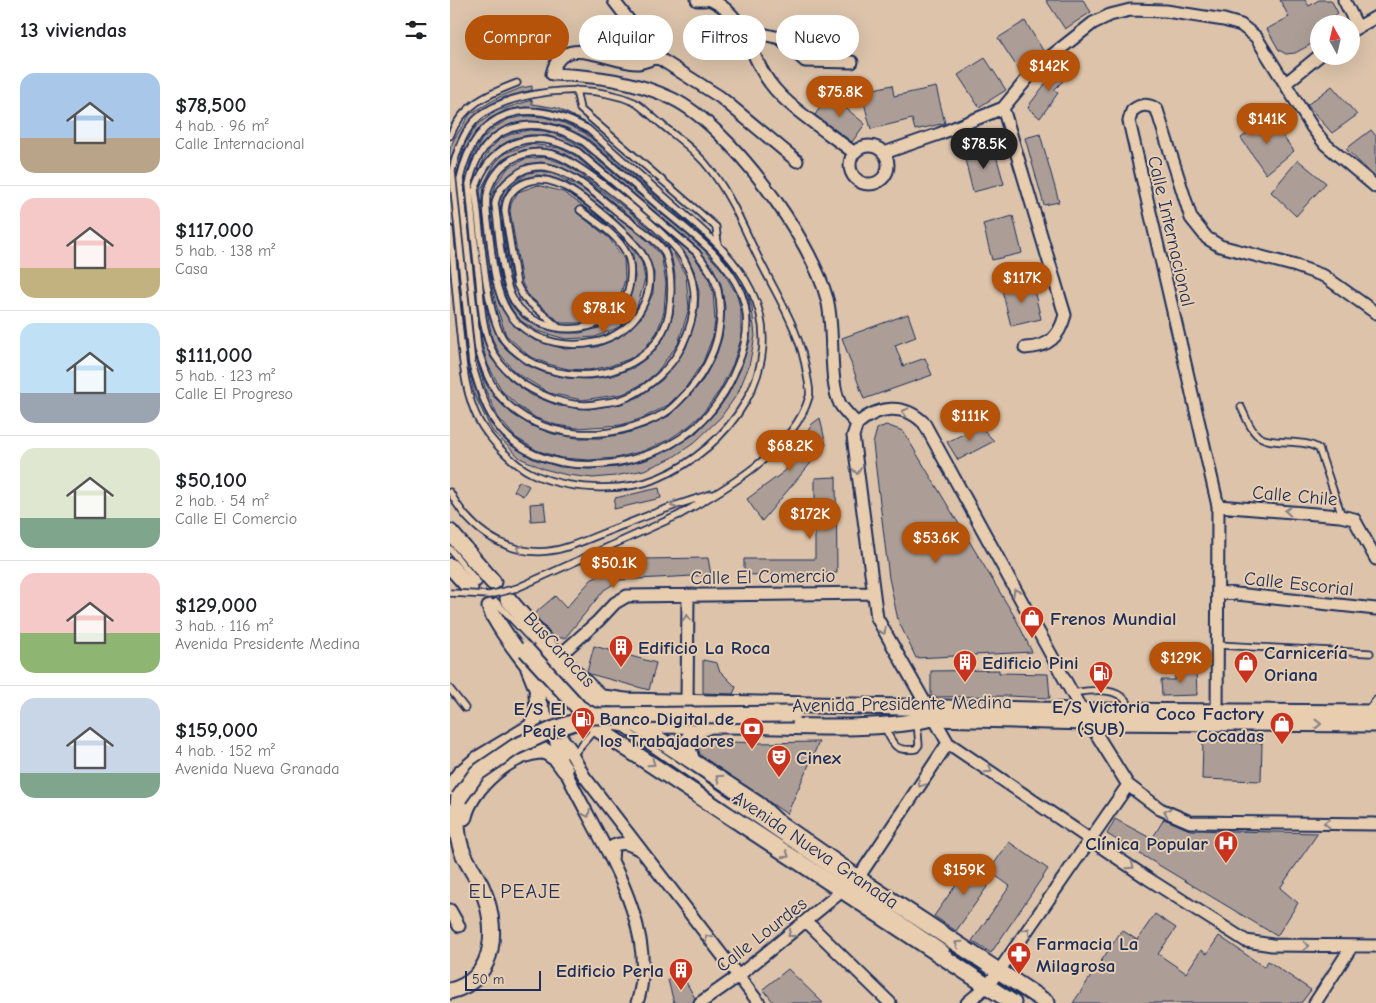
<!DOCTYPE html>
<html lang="es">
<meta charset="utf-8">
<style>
body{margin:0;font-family:"Comic Neue",sans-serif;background:#f2f2f2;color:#202124;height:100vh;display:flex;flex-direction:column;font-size:19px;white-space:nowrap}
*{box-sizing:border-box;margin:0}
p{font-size:16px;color:#757577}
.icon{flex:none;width:28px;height:28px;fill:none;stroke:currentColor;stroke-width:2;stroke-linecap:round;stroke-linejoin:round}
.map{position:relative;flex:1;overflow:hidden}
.side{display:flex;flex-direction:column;background:#fff;width:450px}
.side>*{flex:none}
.guide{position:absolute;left:15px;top:15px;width:475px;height:45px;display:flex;gap:10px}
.needle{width:32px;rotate:352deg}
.tools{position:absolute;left:860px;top:15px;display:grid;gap:10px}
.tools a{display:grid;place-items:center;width:50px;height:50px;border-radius:50%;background:#fff;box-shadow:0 5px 20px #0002;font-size:25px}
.scale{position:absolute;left:15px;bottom:12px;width:76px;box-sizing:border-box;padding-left:5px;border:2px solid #1b2f5e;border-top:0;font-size:14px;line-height:18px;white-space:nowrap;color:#1b2f5e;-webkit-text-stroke:4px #e8cdaf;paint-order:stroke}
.price{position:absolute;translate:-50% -42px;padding:0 11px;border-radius:18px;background:#b45309;color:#fff;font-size:16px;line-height:32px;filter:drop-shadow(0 1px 2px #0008)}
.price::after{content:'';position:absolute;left:50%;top:30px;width:15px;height:11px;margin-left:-8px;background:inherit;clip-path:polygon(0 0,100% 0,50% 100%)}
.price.on{background:#222;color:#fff}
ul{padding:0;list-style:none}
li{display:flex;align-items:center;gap:15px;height:125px;padding:0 20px}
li+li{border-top:1px solid #e0e0e0}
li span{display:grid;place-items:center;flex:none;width:140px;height:100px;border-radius:15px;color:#555}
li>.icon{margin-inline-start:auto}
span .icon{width:60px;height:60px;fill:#fffc;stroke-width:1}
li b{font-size:21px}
h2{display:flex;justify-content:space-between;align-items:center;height:60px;padding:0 20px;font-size:21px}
.chip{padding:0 18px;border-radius:22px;background:#fff;box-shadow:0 5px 20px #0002;font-size:18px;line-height:45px}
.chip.on{background:#b45309;color:#fff}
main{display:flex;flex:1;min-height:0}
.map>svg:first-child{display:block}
.building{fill:#ac9e97;stroke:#1b2f5e}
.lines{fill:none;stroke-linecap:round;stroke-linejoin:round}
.lane-casing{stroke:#1b2f5e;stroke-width:9}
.street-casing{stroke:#1b2f5e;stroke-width:15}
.secondary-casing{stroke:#1b2f5e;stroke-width:19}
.lane{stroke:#e8cdaf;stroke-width:5.5}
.street{stroke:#e8cdaf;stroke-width:11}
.secondary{stroke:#e8cdaf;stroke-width:15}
.lane-bridge-casing{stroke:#1b2f5e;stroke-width:9;stroke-linecap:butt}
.secondary-bridge-casing{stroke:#1b2f5e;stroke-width:19;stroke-linecap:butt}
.lane-bridge{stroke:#e8cdaf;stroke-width:5.5}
.secondary-bridge{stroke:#e8cdaf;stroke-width:15}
.oneway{stroke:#827e86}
.labels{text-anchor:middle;stroke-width:4;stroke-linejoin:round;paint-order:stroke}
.street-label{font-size:19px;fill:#1b2f5e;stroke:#e8cdaf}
.poi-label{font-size:19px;font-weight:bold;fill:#1b2f5e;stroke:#e8cdaf;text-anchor:start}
.neighbourhood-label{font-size:20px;letter-spacing:1px;fill:#1b2f5e;stroke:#e8cdaf}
</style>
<main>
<section class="side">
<h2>13 viviendas<svg class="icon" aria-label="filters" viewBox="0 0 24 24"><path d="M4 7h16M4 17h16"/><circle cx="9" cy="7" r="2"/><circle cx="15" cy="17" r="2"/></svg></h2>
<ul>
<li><span style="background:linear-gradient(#a9c7e8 65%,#b9a48a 0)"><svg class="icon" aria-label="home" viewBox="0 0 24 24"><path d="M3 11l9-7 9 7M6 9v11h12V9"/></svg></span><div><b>$78,500</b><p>4 hab. · 96 m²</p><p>Calle Internacional</p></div></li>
<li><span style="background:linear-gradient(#f6c9c9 70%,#c2b280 0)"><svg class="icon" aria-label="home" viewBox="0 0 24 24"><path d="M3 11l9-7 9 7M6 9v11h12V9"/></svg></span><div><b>$117,000</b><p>5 hab. · 138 m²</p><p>Casa</p></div></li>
<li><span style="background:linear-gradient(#bfe0f5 70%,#9aa5b1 0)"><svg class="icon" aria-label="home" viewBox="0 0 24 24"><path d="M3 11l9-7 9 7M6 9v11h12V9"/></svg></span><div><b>$111,000</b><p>5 hab. · 123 m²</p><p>Calle El Progreso</p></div></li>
<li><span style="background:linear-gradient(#dfe7d0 70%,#7fa58c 0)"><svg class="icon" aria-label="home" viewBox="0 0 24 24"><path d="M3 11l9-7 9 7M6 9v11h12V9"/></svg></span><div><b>$50,100</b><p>2 hab. · 54 m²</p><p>Calle El Comercio</p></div></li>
<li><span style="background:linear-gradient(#f6c9c9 60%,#8fb573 0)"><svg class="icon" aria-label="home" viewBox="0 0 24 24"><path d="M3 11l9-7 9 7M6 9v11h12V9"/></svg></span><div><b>$129,000</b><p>3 hab. · 116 m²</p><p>Avenida Presidente Medina</p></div></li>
<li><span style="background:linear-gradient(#c9d6e8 75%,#7fa58c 0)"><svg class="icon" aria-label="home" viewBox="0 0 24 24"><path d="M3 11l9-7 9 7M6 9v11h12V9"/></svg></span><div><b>$159,000</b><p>4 hab. · 152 m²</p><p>Avenida Nueva Granada</p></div></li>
</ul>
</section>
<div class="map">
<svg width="926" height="1003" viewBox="0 0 926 1003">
<rect width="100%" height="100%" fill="#dcc3aa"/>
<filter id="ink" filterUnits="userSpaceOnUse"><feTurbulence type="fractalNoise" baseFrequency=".02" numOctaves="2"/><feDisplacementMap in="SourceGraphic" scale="10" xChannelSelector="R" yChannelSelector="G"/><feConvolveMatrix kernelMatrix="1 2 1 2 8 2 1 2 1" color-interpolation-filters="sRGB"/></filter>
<g filter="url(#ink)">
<path class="building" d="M596 0H633L641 12 615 29Z
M830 0H855L859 6 869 0H881L888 13 883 17 885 21 879 24H869V40L845 53 836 54 829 50 817 29 839 17Z
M575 21 594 52 569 70 548 38Z
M535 58 556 90 529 107 508 75Z
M614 64 622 72 604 90 608 93 590 118 578 108 580 104 599 79Z
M442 85 444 96 486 87 495 123 465 130 462 119 421 129 411 92Z
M82 86V90L55 97 30 110 13 129 0 160V149L4 139 20 114 49 97 71 88Z
M882 86 907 115 882 133 857 105Z
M379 94 415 124 402 142 365 115Z
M82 100V104L107 108 138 124 118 114 95 108 75 107 56 110 39 119 25 133 13 153 7 173 15 144 27 125 46 111Z
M76 116 94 117 114 123 135 133 244 229 137 138 117 128 98 122 79 121 61 124 45 132 31 145 21 162 15 181 22 157 32 139 45 127 59 119Z
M819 118 844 151 816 174 791 138Z
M79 130 95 131 113 137 131 146 253 249 273 271 287 295 291 312V339L283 364 270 390 253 413 239 426 218 440 193 451 166 458 139 460 111 458 86 450 65 437 48 417 36 391 26 358 34 380 44 397 62 414 82 426 103 434 127 438H150L174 434 196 427 219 416 253 380 267 353 272 337 275 307 271 284 263 268 249 249 129 147 96 135H79L64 138 50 146 38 157 28 171 39 150 50 139 64 133Z
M921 130 926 136V174L924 176 896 149Z
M590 134 609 202 594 205 575 138Z
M80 144 109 148 124 155 148 175 116 154 104 150 88 148 73 150 52 160 41 172 34 186 32 206 30 191 45 163 55 153Z
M544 148 554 184 523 192 514 155Z
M95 157 112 163 126 171 180 212 210 239 223 252 236 276 239 308 228 344 206 373 192 384 173 394 132 400 99 393 65 372 49 353 42 338 36 305 48 340 57 350 74 364 95 373 117 378 140 379 162 376 183 368 201 355 215 336 223 314 225 275 222 259 216 245 136 180 106 165 91 162 76 164 53 180 42 198 46 184 58 168 75 159Z
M848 160 876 183 846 216 821 192Z
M91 171 104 174 131 188 198 241 211 255 216 283 214 312 207 332 195 348 179 359 160 366 139 370 118 369 98 364 79 356 56 335 46 305 42 286 39 270 49 304 65 327 84 340 115 349 147 347 168 338 191 318 203 293 204 273 194 249 159 213 118 183 97 176 87 175 70 180 56 193 50 210 52 198 60 186 78 173Z
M88 185 113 192 153 220 158 225 132 206 126 208 127 213 159 238 174 259 175 279 170 297 160 310 146 319 129 323H111L78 295 72 283 60 211 61 204 68 192Z
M563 216 572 253 542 260 533 224Z
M52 221 62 284 56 254Z
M170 236 178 244 187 255 192 263 195 279 187 307 169 327 145 337 116 339 87 331 71 321 63 311 57 300 53 288 50 276 47 258 52 282 60 303 73 318 90 328 110 333H130L149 328 166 318 179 301 185 277 183 255Z
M225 240 243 255 258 277 263 292 265 321 263 336 253 362 236 387 218 405 193 418 171 425 127 428 106 425 86 418 68 406 52 391 38 365 33 348 31 332 41 358 59 379 81 395 109 406 139 409 171 404 189 397 212 380 236 348 248 309 249 292 245 273 237 256Z
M582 282 591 319 561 326 552 290Z
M291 283 297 292 302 307 305 336 299 366 288 393 271 417 244 443 222 458 194 470 165 476 143 478 117 475 94 469 70 458 42 431 24 394 19 370 29 401 40 423 59 444 83 459 110 467 139 469 168 467 196 460 223 448 245 434 266 412 278 395 291 368 300 340 301 321 299 301Z
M458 314 466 337 445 345 453 366 475 358 482 375 414 399 392 338Z
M370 418 376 445 312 521 297 499 335 471 362 424Z
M436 425 453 431 566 619 582 652 466 658 448 620 439 578 423 444 427 429Z
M530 426 544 441 508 460 497 442Z
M386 477 387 573 294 575V559H365V478Z
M69 481 79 486 73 496 64 491Z
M209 488 211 498 164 509 165 498Z
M94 503 96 520 81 521 80 504Z
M258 558 261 575 170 580 154 590 115 638H104L84 614 105 596 116 608 141 580 168 565 194 559Z
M144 646 206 663 199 690 140 674 137 672Z
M253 660 267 663 269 670 286 687 283 694 253 693Z
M549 670V673L598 674 600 698 559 696 481 697V671Z
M746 670 747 695 712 696 711 680H725V671Z
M257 741 306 743 369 742 337 814 250 755 248 746Z
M753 741 812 743 811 781 752 779Z
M665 819 702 839 714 819 740 830 868 833 830 888 848 903 827 936 657 834Z
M559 842 598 869 541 953 522 941 560 886 539 871Z
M522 862 544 877 506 931 484 916Z
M705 914 726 928 708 954 736 973 751 950 757 954 769 936 814 967 818 961 861 990 851 1003H623L672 930 687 940Z
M338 969 373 1003H324L313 989Z
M231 973 245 998 243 1003H224L218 980Z"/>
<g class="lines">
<defs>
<path id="lane" d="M126 90 130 109 266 227 268 244
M0 136C12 105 38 94 67 83
M0 229C3 261 6 292 9 324 13 358 13 390 29 421 38 438 64 465 81 473 115 490 173 493 208 478 278 449 340 367 301 290 284 255 252 230 223 204 194 179 166 154 138 129 78 96 26 107 10 179L28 349C33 364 38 381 48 394 89 443 162 443 215 413 220 410 225 405 229 401 259 372 277 333 268 291 265 276 255 264 246 252L127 151C83 127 41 140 25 190 31 229 34 306 52 337 57 346 69 354 77 360 125 389 206 376 219 313 222 293 222 272 215 253 209 240 181 223 170 214 142 192 99 146 63 177 53 185 47 192 45 204 49 230 51 280 64 301 90 343 175 338 180 280 181 270 181 262 177 254 167 234 147 223 130 210
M108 327 74 298 67 285 55 211C56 186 82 174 106 183 127 190 188 240 196 261 203 277 199 295 191 309 182 326 164 338 146 342 120 348 89 343 68 324 42 299 43 256 38 223 35 201 35 186 50 169 62 155 84 149 102 154 127 159 204 224 223 245 233 255 241 271 243 285 247 306 241 327 232 346 221 368 200 387 178 397 168 402 156 402 146 404 127 407 108 402 91 394 71 385 50 369 41 348 32 327 31 302 29 279 25 247 22 216 19 184 32 122 83 111 134 142 160 164 186 186 211 208 240 232 276 257 291 293 301 318 297 343 287 366 278 390 262 414 242 430 190 473 84 483 44 420 33 402 28 384 22 364L2 171C12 127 27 108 72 97 108 88 150 87 184 102 193 107 202 117 211 124 230 140 248 152 263 173 281 197 293 226 306 253 326 295 350 328 357 375 358 382 361 391 359 397 344 450 274 490 229 515
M791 407C795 415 799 427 806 434 818 447 853 437 869 449L892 516
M0 492C22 535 68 563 117 547 136 541 155 532 174 525 203 513 231 503 261 494
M0 549 28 583
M46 602 149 712
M768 645 920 653
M0 689 15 708
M621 693C636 691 660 687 672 697 676 699 679 705 682 709
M917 711 926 700
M434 726C443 744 444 752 466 749L469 745 467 722
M171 727 496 950
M122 756 145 729"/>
<path id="street" d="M247 0H255
M261 0C299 18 297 53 320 83 337 107 379 133 403 152
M894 0 907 26
M164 1 207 57 270 97 347 161
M294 30 330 38 355 61 402 62
M903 30 926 17
M207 57C201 59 194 62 188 63 161 64 112 30 102 74 145 76 184 80 223 99 280 127 361 238 377 299 385 328 378 380 390 404 394 411 402 418 407 424
M836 83 869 56
M553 108 615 315C609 337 599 347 575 348
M400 165a19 19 0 1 1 38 0a19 19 0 1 1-38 0Z
M434 153 489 134 553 108 586 68 643 23 660 15 680 10 716 11 774 20 791 25 806 37 862 127 875 144 926 187
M407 424 403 436 427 618 498 743 697 878 796 941 822 945 926 946
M407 424C428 406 454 403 474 423L632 711 678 785 710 809 740 822 926 824
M768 506 890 516 904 519 926 559
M768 592 926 609
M108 657 148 621 165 603 177 596 423 593
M77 669 98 721
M237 701 238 595
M767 720 768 506 679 121 682 111C690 104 699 103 707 110L741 218 757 238 770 246 846 266 874 276 926 313
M102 731 106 720 116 707
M105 739C108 750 111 762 116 772 147 838 212 927 187 1003
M116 744 134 776 309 1003
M162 861 163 846C174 841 180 844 190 850
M0 910 9 926
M357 922 440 1003
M250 1003 287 977 408 878 498 743
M517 1003 537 986 549 971 678 785
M865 1003 902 946"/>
<path id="secondary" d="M0 532 43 582
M0 566 20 588
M58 599 108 657 153 700
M40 607C46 628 111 711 131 718 138 720 146 720 153 721 194 727 234 725 275 725 343 725 416 733 483 718L638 722 926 724
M116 707C136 693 154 698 176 701L632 711 926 713
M187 725 309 805 326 821 415 883 597 1003
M146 728 563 1003
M107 735 119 750
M242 761 238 749 239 738 248 730 258 726
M0 788 10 774 28 759 81 727 88 713 87 694
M14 817C20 787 63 749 95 751L107 759 115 770
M0 991C49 979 48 923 31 886 25 873 15 861 11 848 6 833 6 813 9 798"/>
</defs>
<use href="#lane" class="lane-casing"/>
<use href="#street" class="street-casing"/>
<use href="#secondary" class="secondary-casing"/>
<use href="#lane" class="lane"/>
<use href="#street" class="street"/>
<use href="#secondary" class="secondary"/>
<defs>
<path id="lane-bridge" d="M0 593 39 595 67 588 229 515"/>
<path id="secondary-bridge" d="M76 650 129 708 143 716
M9 798 27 773 65 747 104 729 143 716 343 714"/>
</defs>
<use href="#lane-bridge" class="lane-bridge-casing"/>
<use href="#secondary-bridge" class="secondary-bridge-casing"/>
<use href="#lane-bridge" class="lane-bridge"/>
<use href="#secondary-bridge" class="secondary-bridge"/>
</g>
<defs><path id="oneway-chevron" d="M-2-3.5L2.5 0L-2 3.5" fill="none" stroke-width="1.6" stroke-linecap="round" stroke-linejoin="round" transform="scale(1.25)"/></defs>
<g class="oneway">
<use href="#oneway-chevron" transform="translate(455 412) rotate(-166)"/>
<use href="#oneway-chevron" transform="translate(407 471) rotate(83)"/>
<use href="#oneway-chevron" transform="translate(224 505) rotate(160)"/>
<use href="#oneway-chevron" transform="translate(838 511) rotate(-176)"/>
<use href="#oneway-chevron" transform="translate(70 549) rotate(-166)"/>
<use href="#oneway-chevron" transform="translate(566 592) rotate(-119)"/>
<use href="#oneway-chevron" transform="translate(237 618) rotate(-90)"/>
<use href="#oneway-chevron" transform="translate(433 631) rotate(63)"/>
<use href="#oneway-chevron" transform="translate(868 724)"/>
<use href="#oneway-chevron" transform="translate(202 763) rotate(34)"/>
<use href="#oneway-chevron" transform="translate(539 770) rotate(34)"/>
<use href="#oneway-chevron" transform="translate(269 778) rotate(-146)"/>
<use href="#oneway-chevron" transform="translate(471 784) rotate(124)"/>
<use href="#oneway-chevron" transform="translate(717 812) rotate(-155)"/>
<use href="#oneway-chevron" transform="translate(137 814) rotate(63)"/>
<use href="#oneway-chevron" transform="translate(877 823) rotate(-179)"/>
<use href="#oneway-chevron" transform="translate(336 855) rotate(33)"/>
<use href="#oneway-chevron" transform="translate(681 866) rotate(35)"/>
<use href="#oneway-chevron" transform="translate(577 931) rotate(-55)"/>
<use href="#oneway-chevron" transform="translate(341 934) rotate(142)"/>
<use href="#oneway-chevron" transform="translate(258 938) rotate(-127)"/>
<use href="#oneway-chevron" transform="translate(508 944) rotate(-147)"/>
<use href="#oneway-chevron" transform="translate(856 946) rotate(1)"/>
</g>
</g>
<defs>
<symbol id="shop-pin" viewBox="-11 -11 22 30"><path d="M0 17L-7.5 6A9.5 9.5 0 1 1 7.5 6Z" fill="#c8321e" stroke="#e8cdaf"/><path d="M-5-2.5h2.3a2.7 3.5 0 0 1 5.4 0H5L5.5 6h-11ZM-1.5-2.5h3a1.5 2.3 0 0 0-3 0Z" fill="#fff"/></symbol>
<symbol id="building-pin" viewBox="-11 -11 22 30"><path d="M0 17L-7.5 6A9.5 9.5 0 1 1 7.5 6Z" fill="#c8321e" stroke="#e8cdaf"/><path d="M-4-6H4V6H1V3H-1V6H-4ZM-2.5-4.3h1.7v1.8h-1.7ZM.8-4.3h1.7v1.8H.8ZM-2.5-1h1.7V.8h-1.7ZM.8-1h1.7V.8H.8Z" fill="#fff"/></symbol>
<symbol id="fuel-pin" viewBox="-11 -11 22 30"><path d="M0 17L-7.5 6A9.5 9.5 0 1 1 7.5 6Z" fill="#c8321e" stroke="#e8cdaf"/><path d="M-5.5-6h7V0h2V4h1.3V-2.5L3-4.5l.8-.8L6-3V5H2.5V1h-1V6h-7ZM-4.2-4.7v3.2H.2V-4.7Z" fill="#fff"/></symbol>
<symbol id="bank-pin" viewBox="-11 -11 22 30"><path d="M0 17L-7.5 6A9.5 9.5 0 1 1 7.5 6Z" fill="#c8321e" stroke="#e8cdaf"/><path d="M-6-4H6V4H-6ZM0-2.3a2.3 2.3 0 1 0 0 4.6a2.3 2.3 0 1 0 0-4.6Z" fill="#fff"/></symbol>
<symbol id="theatre-pin" viewBox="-11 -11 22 30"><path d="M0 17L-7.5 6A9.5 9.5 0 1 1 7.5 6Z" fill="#c8321e" stroke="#e8cdaf"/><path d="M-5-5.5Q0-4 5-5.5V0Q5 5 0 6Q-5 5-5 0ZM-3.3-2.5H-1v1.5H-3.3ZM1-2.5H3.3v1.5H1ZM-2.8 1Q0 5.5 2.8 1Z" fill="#fff"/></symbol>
<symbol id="hospital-pin" viewBox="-11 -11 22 30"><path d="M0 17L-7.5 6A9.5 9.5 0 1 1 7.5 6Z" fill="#c8321e" stroke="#e8cdaf"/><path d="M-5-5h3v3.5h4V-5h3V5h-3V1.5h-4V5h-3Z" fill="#fff"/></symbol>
<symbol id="pharmacy-pin" viewBox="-11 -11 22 30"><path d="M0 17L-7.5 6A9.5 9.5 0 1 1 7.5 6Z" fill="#c8321e" stroke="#e8cdaf"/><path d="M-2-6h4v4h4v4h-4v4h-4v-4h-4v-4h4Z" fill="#fff"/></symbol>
</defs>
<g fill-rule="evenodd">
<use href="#shop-pin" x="568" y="604" width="28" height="38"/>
<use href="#building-pin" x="157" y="633" width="28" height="38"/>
<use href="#building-pin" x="501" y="648" width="28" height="38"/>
<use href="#shop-pin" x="782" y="649" width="28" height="38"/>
<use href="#fuel-pin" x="637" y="659" width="28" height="38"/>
<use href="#fuel-pin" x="119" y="705" width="28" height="38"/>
<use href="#shop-pin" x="818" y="710" width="28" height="38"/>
<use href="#bank-pin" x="288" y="715" width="28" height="38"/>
<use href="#theatre-pin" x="315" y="743" width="28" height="38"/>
<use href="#hospital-pin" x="762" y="829" width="28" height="38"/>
<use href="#pharmacy-pin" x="555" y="940" width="28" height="38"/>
<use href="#building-pin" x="217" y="956" width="28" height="38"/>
</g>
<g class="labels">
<g class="street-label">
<text transform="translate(722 231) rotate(77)" y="7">Calle Internacional</text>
<text transform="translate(845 495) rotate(5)" y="7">Calle Chile</text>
<text transform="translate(313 576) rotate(-1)" y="7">Calle El Comercio</text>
<text transform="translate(849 583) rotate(6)" y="7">Calle Escorial</text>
<text transform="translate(110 649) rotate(47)" y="7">BusCaracas</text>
<text transform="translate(452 703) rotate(-1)" y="7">Avenida Presidente Medina</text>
<text transform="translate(366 849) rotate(34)" y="7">Avenida Nueva Granada</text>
<text transform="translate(311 934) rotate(-38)" y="7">Calle Lourdes</text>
</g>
<g class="poi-label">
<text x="600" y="625">Frenos Mundial</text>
<text x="188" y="654">Edificio La Roca</text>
<text x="814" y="659">Carnicería<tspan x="814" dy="22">Oriana</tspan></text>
<text x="532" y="669">Edificio Pini</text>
<text x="651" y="713" text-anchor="middle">E/S Victoria<tspan x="651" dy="22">(SUB)</tspan></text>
<text x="116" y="715" text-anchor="end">E/S El<tspan x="116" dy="22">Peaje</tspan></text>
<text x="814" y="720" text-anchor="end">Coco Factory<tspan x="814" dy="22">Cocadas</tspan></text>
<text x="284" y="725" text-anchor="end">Banco Digital de<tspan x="284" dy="22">los Trabajadores</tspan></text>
<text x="346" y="764">Cinex</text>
<text x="758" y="850" text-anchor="end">Clínica Popular</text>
<text x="586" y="950">Farmacia La<tspan x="586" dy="22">Milagrosa</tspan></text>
<text x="214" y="977" text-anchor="end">Edificio Perla</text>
</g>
<g class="neighbourhood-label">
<text x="65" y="898">EL PEAJE</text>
</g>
</g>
</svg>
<div class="tools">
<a><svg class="needle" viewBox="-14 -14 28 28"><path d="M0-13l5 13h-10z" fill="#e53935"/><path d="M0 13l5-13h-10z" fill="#757577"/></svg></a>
</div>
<div class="scale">50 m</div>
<b class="price" style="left:599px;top:92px">$142K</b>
<b class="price" style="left:390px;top:118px">$75.8K</b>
<b class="price" style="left:817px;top:145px">$141K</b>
<b class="price on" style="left:534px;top:170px">$78.5K</b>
<b class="price" style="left:572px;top:304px">$117K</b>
<b class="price" style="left:154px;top:334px">$78.1K</b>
<b class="price" style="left:520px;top:442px">$111K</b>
<b class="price" style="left:340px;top:472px">$68.2K</b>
<b class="price" style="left:360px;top:540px">$172K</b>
<b class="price" style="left:486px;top:564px">$53.6K</b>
<b class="price" style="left:164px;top:589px">$50.1K</b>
<b class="price" style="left:731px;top:684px">$129K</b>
<b class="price" style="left:514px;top:896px">$159K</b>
<div class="guide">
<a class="chip on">Comprar</a>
<a class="chip">Alquilar</a>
<a class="chip">Filtros</a>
<a class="chip">Nuevo</a>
</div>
</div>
</main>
